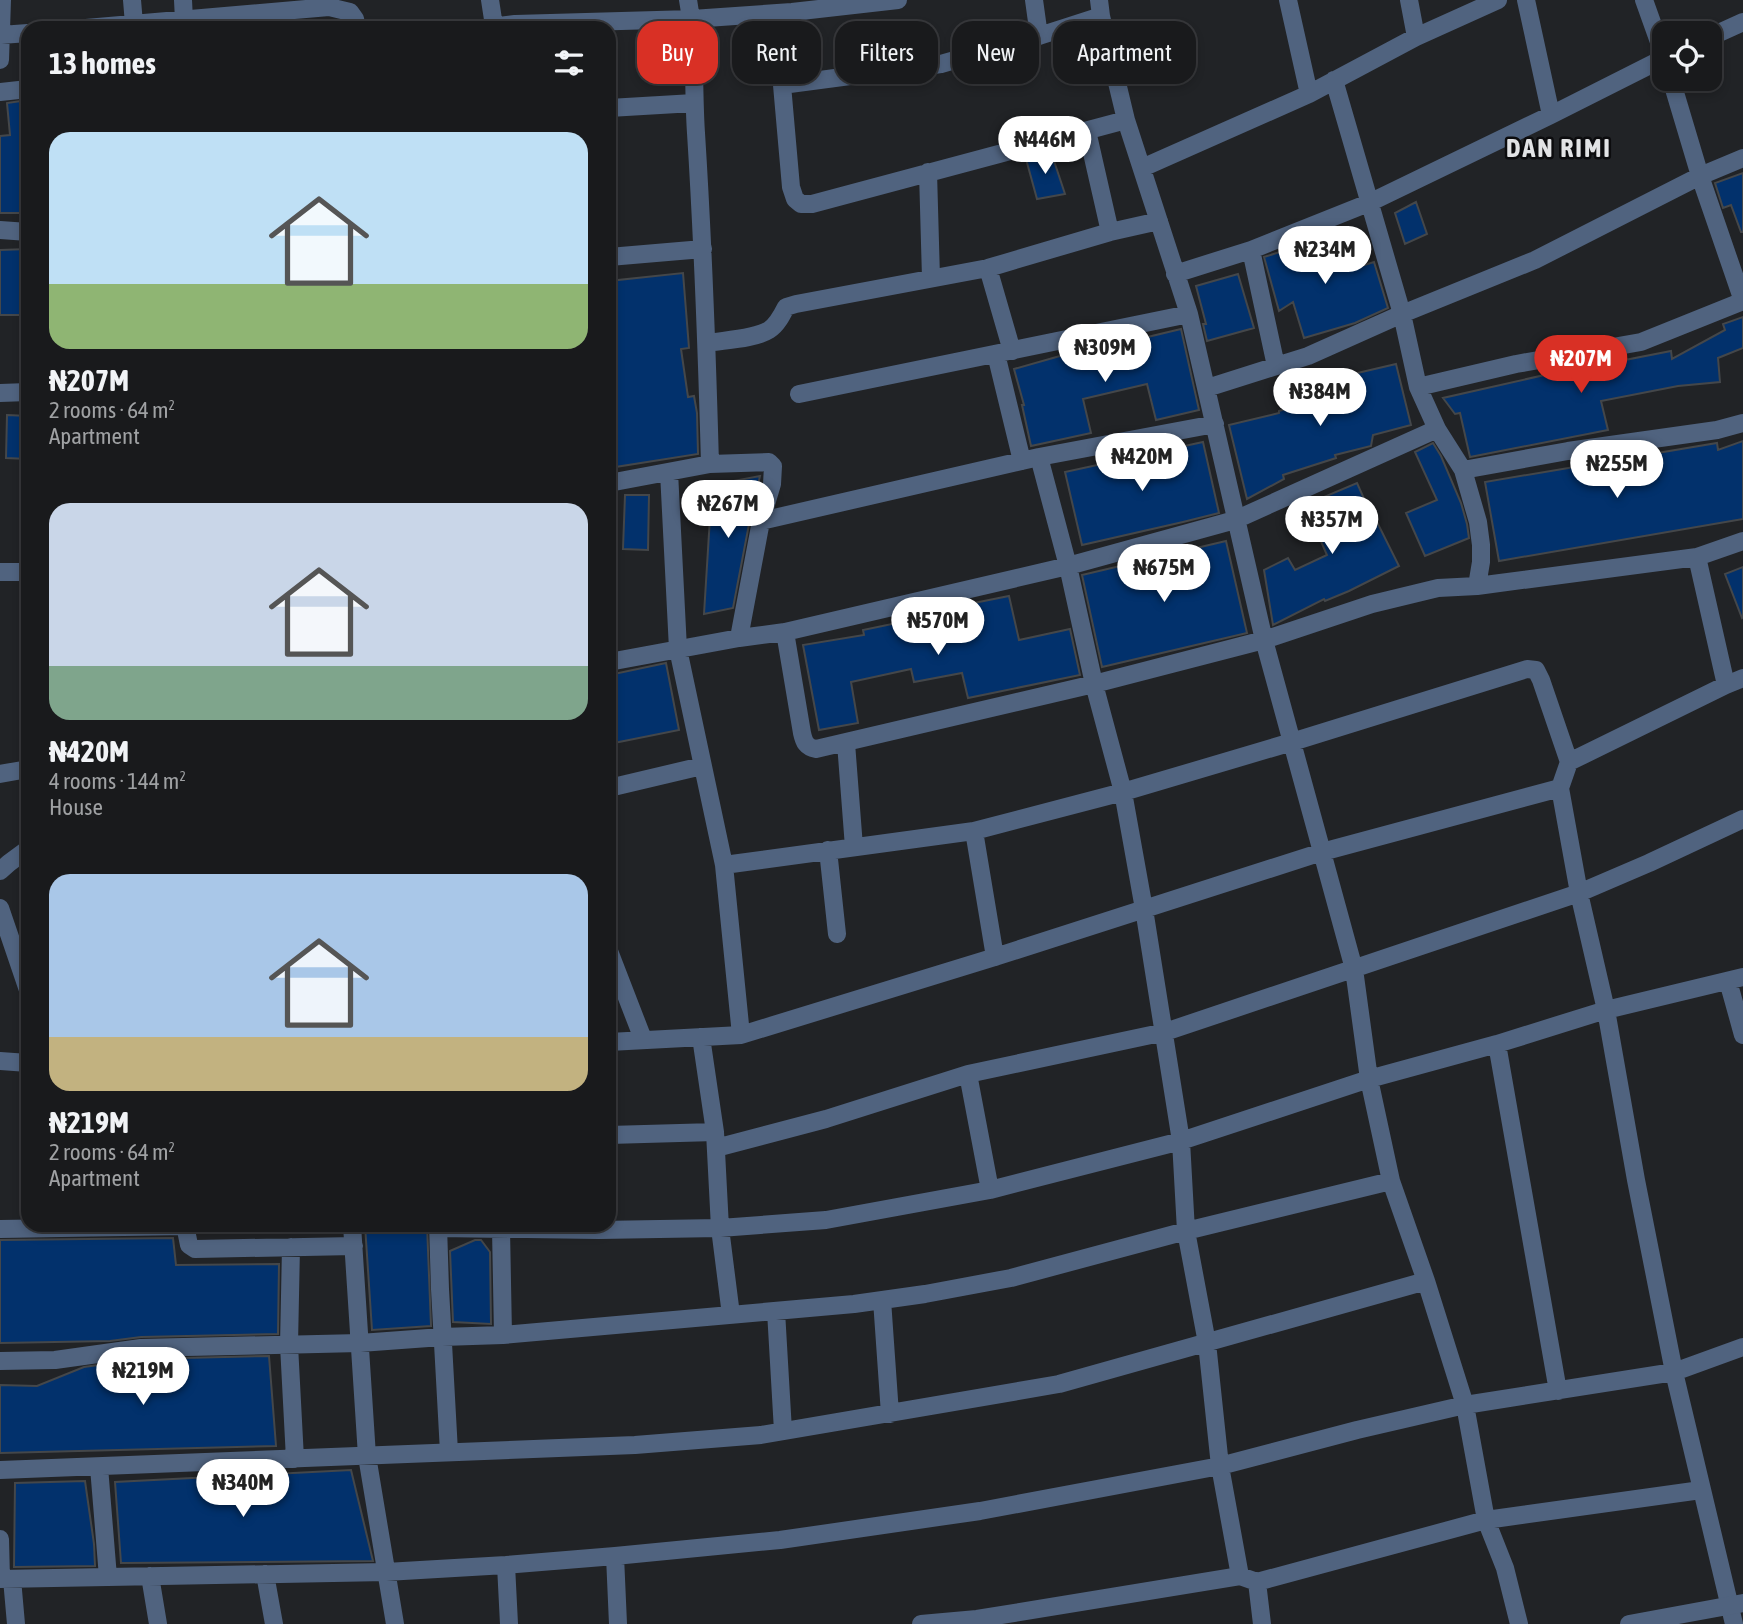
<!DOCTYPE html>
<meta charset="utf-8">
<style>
body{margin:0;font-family:"Asap Condensed",sans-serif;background:#222325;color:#f1f3f6;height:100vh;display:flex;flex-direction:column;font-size:26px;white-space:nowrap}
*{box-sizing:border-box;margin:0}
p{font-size:23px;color:#9fa1a3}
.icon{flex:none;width:38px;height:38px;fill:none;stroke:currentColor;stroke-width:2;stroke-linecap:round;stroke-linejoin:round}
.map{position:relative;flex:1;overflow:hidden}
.side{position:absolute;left:21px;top:21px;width:595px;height:1211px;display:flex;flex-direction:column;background:#191a1c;border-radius:21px;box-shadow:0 4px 10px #0003,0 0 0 2px #37383b}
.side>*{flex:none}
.banner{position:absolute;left:637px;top:21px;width:665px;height:63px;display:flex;gap:14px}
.buttons{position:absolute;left:1652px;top:21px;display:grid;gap:14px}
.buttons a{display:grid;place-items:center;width:70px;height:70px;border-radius:14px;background:#191a1c;box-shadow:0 4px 10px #0003,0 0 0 2px #37383b;font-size:35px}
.price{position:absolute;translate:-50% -60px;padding:0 16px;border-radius:24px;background:#fff;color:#222;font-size:23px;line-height:46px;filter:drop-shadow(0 2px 4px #0008)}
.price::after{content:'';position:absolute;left:50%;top:42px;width:21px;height:16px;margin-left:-10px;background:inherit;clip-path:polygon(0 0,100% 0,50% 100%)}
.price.selected{background:#d93025;color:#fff}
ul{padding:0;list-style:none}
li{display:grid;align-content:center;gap:14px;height:371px;padding:0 28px}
li span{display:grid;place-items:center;height:217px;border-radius:21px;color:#555}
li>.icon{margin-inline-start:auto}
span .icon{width:126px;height:126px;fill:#fffc;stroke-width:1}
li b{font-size:30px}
h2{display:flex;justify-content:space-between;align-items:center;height:84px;padding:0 28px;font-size:30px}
.chip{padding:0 24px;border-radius:21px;background:#191a1c;box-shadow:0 4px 10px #0003,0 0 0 2px #37383b;font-size:24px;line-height:63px}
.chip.selected{background:#d93025;color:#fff}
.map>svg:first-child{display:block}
.building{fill:#02316c;stroke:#44474a;stroke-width:2}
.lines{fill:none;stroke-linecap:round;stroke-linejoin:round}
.minor{stroke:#50637f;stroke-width:18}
.tertiary{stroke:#50637f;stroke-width:18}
.labels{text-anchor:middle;stroke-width:5;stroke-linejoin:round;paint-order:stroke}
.district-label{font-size:26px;font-weight:bold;letter-spacing:2px;fill:#e2e3e5;stroke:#0c0c0e}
</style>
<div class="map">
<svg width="1743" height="1624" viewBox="0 0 1743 1624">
<rect width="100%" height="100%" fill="#212326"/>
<path class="building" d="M28 100V213H0V136L10 135 7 103Z
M1049 152H1051L1065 194 1037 199 1026 159Z
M1743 173V232H1741L1731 205 1723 208 1715 183Z
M1416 202 1427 234 1405 244 1395 213Z
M1340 233 1351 269 1374 262 1388 308 1355 323 1304 338 1293 302 1279 311 1264 257Z
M28 249V315H0V250Z
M683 273 689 348 681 349 688 397 694 396 697 413 698 454 609 468V409L616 408 609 358V281Z
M1238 274 1254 328 1207 341 1203 324H1206L1196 286Z
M1743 317V348L1718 358 1720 382 1678 386 1601 401 1608 430 1470 457 1460 413 1455 414 1443 398 1593 364 1594 366 1671 351 1672 359 1725 330 1723 324Z
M1181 329 1199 410 1156 420 1147 384 1083 399 1091 433 1031 446 1022 405H1024L1014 369 1067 354 1068 356Z
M1396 364 1411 425 1373 435 1371 446 1335 455 1336 458 1283 475 1284 479 1247 499 1229 425 1279 413V411L1339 391 1336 378Z
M7 415 28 416V459L6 458Z
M1743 441V519L1499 561 1485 482 1717 443 1718 450Z
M1203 442 1219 513 1183 522 1082 545 1065 472Z
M1433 443 1441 456 1461 503 1467 524 1469 538 1425 556 1406 513 1437 500 1415 452Z
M760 476 750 519 733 608 704 614 712 485Z
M1357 483 1374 521 1376 520 1399 566 1349 591 1325 601 1324 599 1273 625 1264 570 1288 558 1295 570 1327 555 1305 505Z
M625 495H649L648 550 623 549Z
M1226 541 1247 633 1102 667 1082 575Z
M1743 567V617L1742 618 1725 574Z
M1009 596 1019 640 1070 629 1080 675 968 698 962 673 914 682 911 669 851 682 858 723 819 730 803 645 864 635 863 630 950 612 949 608Z
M666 663 679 730 609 744V675Z
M365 1225H427L431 1326 372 1330Z
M173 1238 176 1265 279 1264 278 1334 141 1337 110 1341 0 1343V1240Z
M475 1240H481L490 1252 491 1324 453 1322 450 1251Z
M269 1356 276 1446 0 1453V1385L37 1386 84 1367 142 1359Z
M351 1470 373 1561 121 1563 115 1482Z
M85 1481 94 1544 95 1566 14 1567 15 1483Z"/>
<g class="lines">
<path class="minor" d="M132 0 134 24
M183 0 184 20
M490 0 494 26
M688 0C696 44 693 89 696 133 703 243 707 354 710 464
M1034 0 1039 36
M1099 0 1101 16 1126 120 1189 314 1264 640 1354 969 1369 1079 1391 1181 1426 1281 1465 1405 1486 1520 1505 1568 1519 1624
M1288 0 1309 94
M1409 0 1416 37
M1526 0 1551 115
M1644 0 1664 56
M780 13 782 85 791 187 795 199 801 204H812L1126 120
M86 28 329 7 350 12 355 19 357 28
M483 28 515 24 692 19 792 12 898 0
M1 35 28 33
M1710 37 1743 22
M0 60 2 0
M1671 79 1700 176 1743 301
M1334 80 1402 314 1418 387 1437 429 1463 470 1478 522 1481 545V562L1477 586
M782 85 941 64 1039 36 1101 16
M0 92 28 89
M609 108 694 103
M1087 131 1110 232
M1142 168 1309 94 1416 37 1498 0
M928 172 931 278
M0 230 28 232
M1251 250 1276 366
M609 257 703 249
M988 268 1012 351
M1175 274 1251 250 1371 202 1551 115 1664 58
M707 343C724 340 755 339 769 330 777 325 782 315 786 307L796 304 988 268 1110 232 1159 221
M996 354 1022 461
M1418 387 1516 364 1641 342 1743 301
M1207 388 1308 356 1402 314 1535 260 1700 176 1743 158
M0 393 28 392
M799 394 1189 314
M1039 457 1068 566 1094 684 1123 792 1144 909 1181 1141 1186 1231 1207 1343 1220 1466 1240 1576 1257 1582 1262 1624
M1463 470 1568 451 1717 430 1743 423
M669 472 678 649 724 865 741 1035
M609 483 710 464 769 462 773 466 772 484 761 521 739 638
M761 521 1039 457 1215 424
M1697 557 1726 685
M0 572H28
M785 632 802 733C804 742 806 747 816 749L1094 684 1264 640 1372 604 1438 588 1477 586 1697 557 1743 541
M609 662 739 638 785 632 1068 566 1235 520 1437 429
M846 743 854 847
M1569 762 1726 685 1743 678
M0 774 28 769
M609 788 702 766
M974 831 995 957
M828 850 837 934
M724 865 974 831 1123 792 1292 742 1527 669 1536 670 1541 680 1569 762 1560 788 1579 893 1606 1010 1636 1180 1674 1372 1734 1624
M0 871 9 863 28 849
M0 908 28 990
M609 951 643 1039
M1728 981 1743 1035
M701 1037 715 1132 720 1228 731 1315
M609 1042 741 1035 995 957 1322 852 1560 788
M1497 1044 1558 1391
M0 1061 28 1063
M968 1074 990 1190
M609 1135 715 1132
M716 1148 826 1119 968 1074 1165 1032 1579 893 1649 863 1743 819
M185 1225 189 1245 195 1249 354 1246
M352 1225 367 1456 395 1624
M438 1225 440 1289 449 1452
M438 1228 599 1230 720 1228 826 1220 990 1190 1181 1141 1369 1079 1497 1044 1606 1010 1743 977
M0 1229 185 1226
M501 1229 503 1335
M291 1247 289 1345 295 1459
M882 1300 890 1414
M776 1311 783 1431
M0 1361 55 1360 141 1348 360 1343 442 1337 503 1335 854 1304 925 1294 1011 1278 1186 1231 1391 1181
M99 1467 108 1577
M0 1470 635 1445 761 1435 1059 1384 1426 1281
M0 1539 1 1579
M615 1556 618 1624
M506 1565 509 1624
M265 1574 274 1624
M150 1576 158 1624
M0 1579 386 1572 506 1565 615 1556 780 1540 980 1511 1220 1466 1357 1430 1465 1405 1674 1372 1743 1347
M12 1579 16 1624
M1257 1582 1486 1520 1701 1490
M921 1624 977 1619 1240 1576"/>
<path class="tertiary" d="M1629 1624 1743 1603"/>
</g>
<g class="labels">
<g class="district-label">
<text x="1559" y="157">DAN RIMI</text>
</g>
</g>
</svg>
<div class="buttons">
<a><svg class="icon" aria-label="locate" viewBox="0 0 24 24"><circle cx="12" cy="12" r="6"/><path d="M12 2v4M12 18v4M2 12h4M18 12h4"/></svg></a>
</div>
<b class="price" style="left:1045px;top:176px">₦446M</b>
<b class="price" style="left:1325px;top:286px">₦234M</b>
<b class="price" style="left:1105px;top:384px">₦309M</b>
<b class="price selected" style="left:1581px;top:395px">₦207M</b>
<b class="price" style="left:1320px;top:428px">₦384M</b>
<b class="price" style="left:1142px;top:493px">₦420M</b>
<b class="price" style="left:1617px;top:500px">₦255M</b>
<b class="price" style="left:728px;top:540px">₦267M</b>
<b class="price" style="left:1332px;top:556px">₦357M</b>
<b class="price" style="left:1164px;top:604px">₦675M</b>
<b class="price" style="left:938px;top:657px">₦570M</b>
<b class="price" style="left:143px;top:1407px">₦219M</b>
<b class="price" style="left:243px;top:1519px">₦340M</b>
<div class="banner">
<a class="chip selected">Buy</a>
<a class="chip">Rent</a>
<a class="chip">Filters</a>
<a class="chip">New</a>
<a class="chip">Apartment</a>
</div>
<section class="side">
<h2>13 homes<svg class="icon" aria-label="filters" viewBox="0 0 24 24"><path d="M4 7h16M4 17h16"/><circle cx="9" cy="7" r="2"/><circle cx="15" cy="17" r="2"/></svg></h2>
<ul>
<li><span style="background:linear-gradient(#bfe0f5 70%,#8fb573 0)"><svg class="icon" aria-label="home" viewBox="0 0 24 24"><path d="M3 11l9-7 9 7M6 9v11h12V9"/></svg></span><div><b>₦207M</b><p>2 rooms · 64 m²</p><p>Apartment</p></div></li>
<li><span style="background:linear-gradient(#c9d6e8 75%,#7fa58c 0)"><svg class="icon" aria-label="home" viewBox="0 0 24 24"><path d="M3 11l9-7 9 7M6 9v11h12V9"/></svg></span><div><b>₦420M</b><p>4 rooms · 144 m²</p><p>House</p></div></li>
<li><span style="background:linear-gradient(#a9c7e8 75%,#c2b280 0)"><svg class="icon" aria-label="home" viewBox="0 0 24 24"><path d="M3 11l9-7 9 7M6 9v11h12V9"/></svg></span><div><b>₦219M</b><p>2 rooms · 64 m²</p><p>Apartment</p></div></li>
</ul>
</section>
</div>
